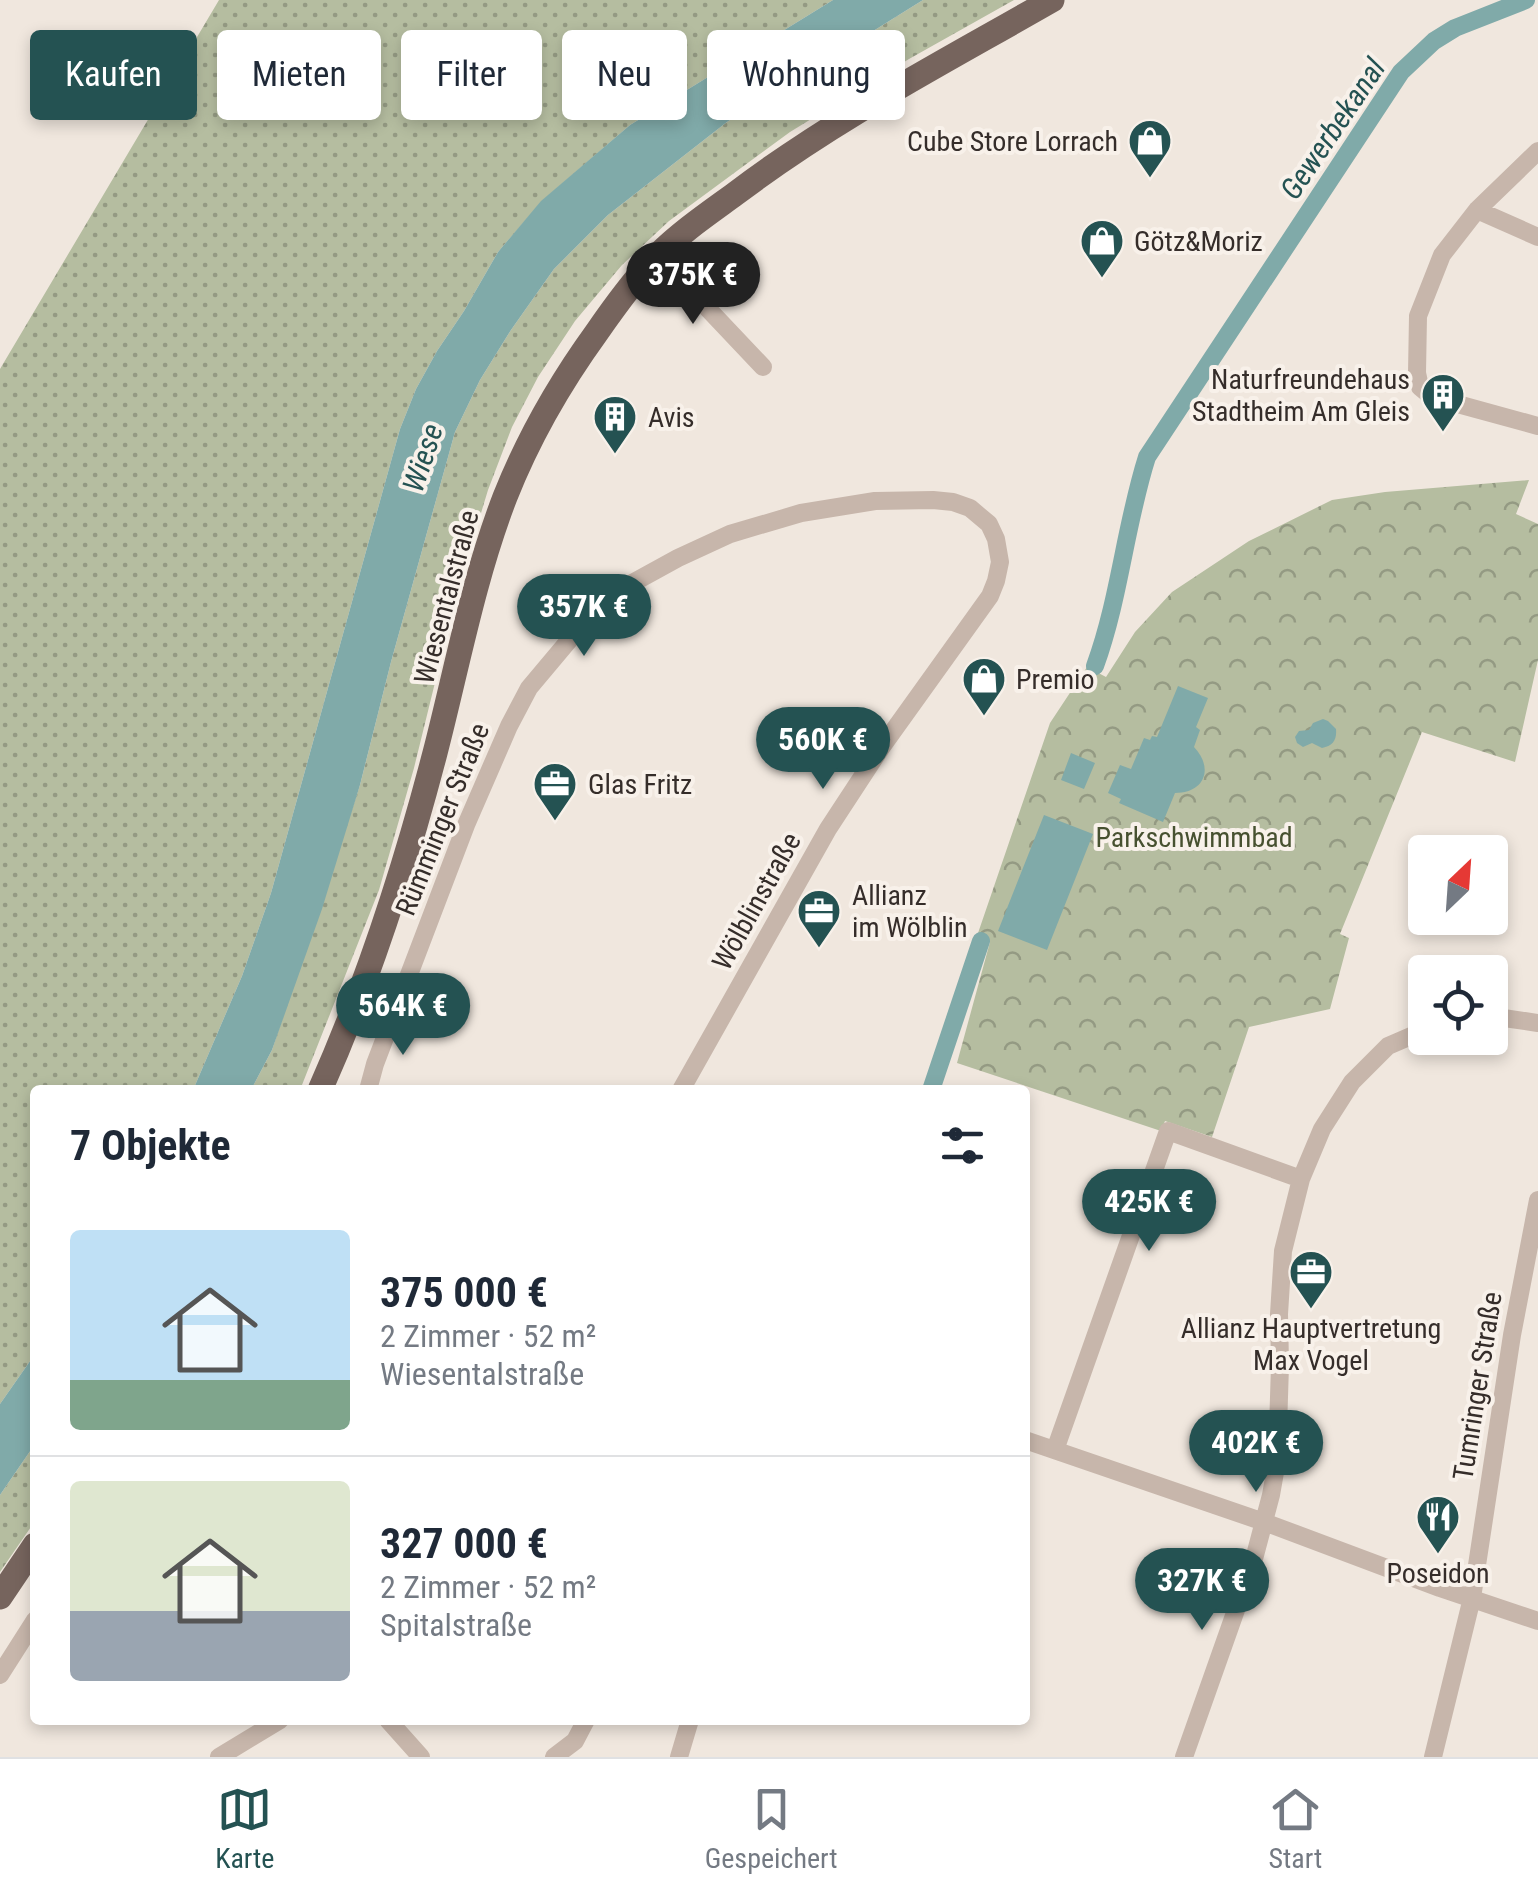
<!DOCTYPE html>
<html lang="de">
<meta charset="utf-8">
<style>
body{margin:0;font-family:"Roboto Condensed",sans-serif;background:#f2f2f3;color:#1f2937;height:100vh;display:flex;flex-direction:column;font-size:38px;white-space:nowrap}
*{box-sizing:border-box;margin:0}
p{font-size:32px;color:#747a83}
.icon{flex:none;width:55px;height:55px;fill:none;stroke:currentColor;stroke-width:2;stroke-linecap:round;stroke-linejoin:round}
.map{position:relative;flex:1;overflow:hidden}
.details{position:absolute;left:30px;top:1085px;width:1000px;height:640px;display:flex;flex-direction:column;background:#fff;border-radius:10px;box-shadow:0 5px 15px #0003}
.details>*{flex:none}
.banner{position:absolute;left:30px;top:30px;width:1000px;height:90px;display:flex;gap:20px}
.needle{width:65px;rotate:25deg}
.controls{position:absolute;left:1408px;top:835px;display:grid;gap:20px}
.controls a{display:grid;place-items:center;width:100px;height:100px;border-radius:10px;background:#fff;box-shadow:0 5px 15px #0003;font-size:50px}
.price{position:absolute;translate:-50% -85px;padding:0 22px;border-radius:35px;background:#245252;color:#fff;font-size:32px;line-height:65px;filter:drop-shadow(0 2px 5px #0008)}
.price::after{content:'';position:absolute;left:50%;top:60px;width:30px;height:22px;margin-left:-15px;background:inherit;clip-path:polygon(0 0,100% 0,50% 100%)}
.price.current{background:#222;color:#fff}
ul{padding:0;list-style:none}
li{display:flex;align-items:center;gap:30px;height:250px;padding:0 40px}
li+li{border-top:2px solid #e0e1e3}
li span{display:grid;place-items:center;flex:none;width:280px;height:200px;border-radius:10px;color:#555}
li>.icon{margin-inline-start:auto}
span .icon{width:120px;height:120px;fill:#fffc;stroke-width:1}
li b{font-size:42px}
h2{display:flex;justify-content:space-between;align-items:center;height:120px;padding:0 40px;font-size:42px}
.pill{padding:0 35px;border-radius:10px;background:#fff;box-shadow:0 5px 15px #0003;font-size:35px;line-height:90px}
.pill.current{background:#245252;color:#fff}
.tabs{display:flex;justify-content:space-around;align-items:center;height:140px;border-top:2px solid #e0e1e3;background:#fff;font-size:28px;color:#747a83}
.tabs a{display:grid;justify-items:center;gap:5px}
.tabs .current{color:#245252}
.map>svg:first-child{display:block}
.grass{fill:url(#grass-dots)}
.park{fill:url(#park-crowns)}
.water{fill:#80aaa9}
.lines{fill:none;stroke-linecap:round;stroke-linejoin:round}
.canal{stroke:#80aaa9;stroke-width:18}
.minor{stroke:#c7b6ab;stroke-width:18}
.primary{stroke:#76645d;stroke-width:25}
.labels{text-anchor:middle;stroke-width:8;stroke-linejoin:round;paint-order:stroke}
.poi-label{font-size:28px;fill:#352d2a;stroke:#f8f1ea;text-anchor:start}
.street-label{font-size:28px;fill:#352d2a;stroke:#f8f1ea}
.park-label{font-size:28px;fill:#475130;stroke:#f8f1ea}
.water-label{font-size:30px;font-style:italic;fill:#245252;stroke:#f8f1ea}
</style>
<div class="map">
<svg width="1538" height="1757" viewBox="0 0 1538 1757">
<defs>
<pattern id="grass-dots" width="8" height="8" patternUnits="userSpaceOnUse" patternTransform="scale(2.5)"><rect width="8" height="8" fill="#b5bda0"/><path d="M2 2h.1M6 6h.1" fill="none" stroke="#949a83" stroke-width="1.8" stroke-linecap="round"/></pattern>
<pattern id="park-crowns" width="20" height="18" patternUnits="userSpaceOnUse" patternTransform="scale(2.5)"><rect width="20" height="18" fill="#b5bda0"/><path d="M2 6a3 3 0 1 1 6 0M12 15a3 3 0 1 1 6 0" fill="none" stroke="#949a83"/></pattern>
</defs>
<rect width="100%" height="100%" fill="#f0e7de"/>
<path class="grass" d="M219 0H833L630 125 542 201 498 252 464 311 437 351 416 389 400 429 271 893 242 976 193 1090H35V1354L0 1404V369Z
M923 0H1014L909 59 790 132 669 221 622 265 575 321 538 377 512 427 488 490 458 589 414 768 379 890 300 1090H251L272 1050 360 785 391 662 455 432 480 380 511 330 554 269 608 215 727 122Z
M35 1444V1521L0 1572V1495Z"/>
<path class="park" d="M1529 480 1516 514 1538 524V660L1515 762 1422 732 1340 934 1349 938 1330 1009 1249 1027 1212 1137 1165 1121 1161 1131 957 1063 990 942 977 936 1050 723 1087 667 1106 677 1135 632 1172 592 1249 541 1332 500 1385 492Z"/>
<path class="water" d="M833 0H923L727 122 608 215 554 269 511 330 480 380 455 432 391 662 360 785 322 909 272 1050 251 1090H193L242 976 271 893 400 429 416 389 437 351 464 311 498 252 541 201 630 125Z
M1178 686 1208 698 1196 727 1200 730 1194 747C1214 768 1205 793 1175 793L1163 822 1119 803 1121 799 1108 793 1120 765 1131 769 1144 738 1150 740 1152 736 1157 737Z
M1323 719 1328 721 1336 729C1337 740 1333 746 1322 748L1312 743 1303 747 1297 743 1295 737 1299 731 1309 730 1313 723Z
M1071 753 1095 763 1084 789 1061 780Z
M1044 815 1093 834 1047 950 998 931Z
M35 1354V1444L0 1495V1404Z"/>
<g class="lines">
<path class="canal" d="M1095 666C1120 597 1125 526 1147 457L1401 72 1434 41 1455 28 1526 0
M931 1090 981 941"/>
<path class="minor" d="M1538 151 1477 210 1442 255 1418 316 1417 373 1420 387 1432 397 1538 426
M1477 210 1538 237
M658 256 763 367
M1490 1016 1538 1023
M368 1090 375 1064 466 825 509 726 529 688 576 632 627 586 678 558 730 534 801 513 875 501 933 500 953 502 970 508 989 524 996 539 1000 562 996 581 990 596 881 748 828 829 681 1090
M1025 1440 1264 1522 1440 1588 1538 1621
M1055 1450 1168 1131 1301 1179
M0 1675 35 1620
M388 1720 421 1757
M219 1757 280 1720
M554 1757 575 1741 586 1720
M679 1757 690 1720
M1184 1757 1254 1559 1271 1495 1277 1461 1280 1365 1279 1314 1283 1251 1301 1179 1322 1129 1352 1082 1388 1046 1425 1030
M1433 1757 1472 1598 1512 1335 1538 1200"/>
<path class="primary" d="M320 1090C368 982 405 868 435 753 457 668 473 580 505 497 528 439 560 383 597 332 615 306 635 278 658 255 681 232 709 213 735 194 834 119 944 62 1052 0
M0 1597 35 1545"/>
</g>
<defs>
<symbol id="shop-pin" viewBox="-11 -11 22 30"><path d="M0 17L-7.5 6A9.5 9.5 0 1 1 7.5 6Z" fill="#245252" stroke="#f8f1ea"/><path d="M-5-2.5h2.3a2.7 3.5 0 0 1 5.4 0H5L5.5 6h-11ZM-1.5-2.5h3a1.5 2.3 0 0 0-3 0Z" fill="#fff"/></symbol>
<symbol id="building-pin" viewBox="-11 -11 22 30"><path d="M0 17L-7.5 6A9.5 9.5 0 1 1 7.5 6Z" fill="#245252" stroke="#f8f1ea"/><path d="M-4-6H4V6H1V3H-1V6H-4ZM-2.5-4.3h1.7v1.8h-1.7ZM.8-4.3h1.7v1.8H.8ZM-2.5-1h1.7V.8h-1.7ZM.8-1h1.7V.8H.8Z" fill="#fff"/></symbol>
<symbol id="office-pin" viewBox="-11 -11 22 30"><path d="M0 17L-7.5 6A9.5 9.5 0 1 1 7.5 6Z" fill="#245252" stroke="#f8f1ea"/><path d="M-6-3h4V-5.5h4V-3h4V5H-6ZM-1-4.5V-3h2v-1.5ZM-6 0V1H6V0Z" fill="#fff"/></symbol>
<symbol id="restaurant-pin" viewBox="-11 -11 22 30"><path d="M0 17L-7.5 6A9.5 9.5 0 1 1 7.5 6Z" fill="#245252" stroke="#f8f1ea"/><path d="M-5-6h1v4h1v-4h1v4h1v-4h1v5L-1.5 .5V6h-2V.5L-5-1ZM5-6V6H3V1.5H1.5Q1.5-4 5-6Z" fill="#fff"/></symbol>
</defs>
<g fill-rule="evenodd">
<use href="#shop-pin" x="1125" y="116" width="50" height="68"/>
<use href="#shop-pin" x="1077" y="216" width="50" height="68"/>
<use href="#building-pin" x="1418" y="370" width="50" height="68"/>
<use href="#building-pin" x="590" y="392" width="50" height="68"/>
<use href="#shop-pin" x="959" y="654" width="50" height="68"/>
<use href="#office-pin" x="530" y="759" width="50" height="68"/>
<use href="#office-pin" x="794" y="886" width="50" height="68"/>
<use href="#office-pin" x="1286" y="1247" width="50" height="68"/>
<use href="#restaurant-pin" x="1413" y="1492" width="50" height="68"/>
</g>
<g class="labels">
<g class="poi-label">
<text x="1118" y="151" text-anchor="end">Cube Store Lorrach</text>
<text x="1134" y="251">Götz&amp;Moriz</text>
<text x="1410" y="389" text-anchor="end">Naturfreundehaus<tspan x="1410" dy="32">Stadtheim Am Gleis</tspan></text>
<text x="648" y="427">Avis</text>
<text x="1016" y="689">Premio</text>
<text x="588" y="794">Glas Fritz</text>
<text x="852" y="905">Allianz<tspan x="852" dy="32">im Wölblin</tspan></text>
<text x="1311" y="1338" text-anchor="middle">Allianz Hauptvertretung<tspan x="1311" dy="32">Max Vogel</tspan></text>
<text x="1438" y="1583" text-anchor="middle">Poseidon</text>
</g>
<g class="street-label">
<text transform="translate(446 597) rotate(-75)" y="10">Wiesentalstraße</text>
<text transform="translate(442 819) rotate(-68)" y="10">Rümminger Straße</text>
<text transform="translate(756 901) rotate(-61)" y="10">Wölblinstraße</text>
<text transform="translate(1477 1386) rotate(-81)" y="10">Tumringer Straße</text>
</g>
<g class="park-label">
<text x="1194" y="847">Parkschwimmbad</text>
</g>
<g class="water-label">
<text transform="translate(1333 129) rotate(-56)" y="10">Gewerbekanal</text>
<text transform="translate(423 458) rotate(-72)" y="10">Wiese</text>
</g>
</g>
</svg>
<div class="controls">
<a><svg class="needle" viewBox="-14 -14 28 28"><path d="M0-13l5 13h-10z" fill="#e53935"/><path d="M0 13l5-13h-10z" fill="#747a83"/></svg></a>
<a><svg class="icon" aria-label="locate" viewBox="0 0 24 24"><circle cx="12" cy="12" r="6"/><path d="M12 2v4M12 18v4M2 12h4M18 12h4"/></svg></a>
</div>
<b class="price current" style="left:693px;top:327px">375K €</b>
<b class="price" style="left:584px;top:659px">357K €</b>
<b class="price" style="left:823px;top:792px">560K €</b>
<b class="price" style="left:403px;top:1058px">564K €</b>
<b class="price" style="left:1149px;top:1254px">425K €</b>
<b class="price" style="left:1256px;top:1495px">402K €</b>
<b class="price" style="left:1202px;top:1633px">327K €</b>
<div class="banner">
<a class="pill current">Kaufen</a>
<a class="pill">Mieten</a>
<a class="pill">Filter</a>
<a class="pill">Neu</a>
<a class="pill">Wohnung</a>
</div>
<section class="details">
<h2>7 Objekte<svg class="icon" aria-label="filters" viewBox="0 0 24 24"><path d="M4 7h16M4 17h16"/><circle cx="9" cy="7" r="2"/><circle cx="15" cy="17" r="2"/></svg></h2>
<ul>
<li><span style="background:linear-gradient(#bfe0f5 75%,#7fa58c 0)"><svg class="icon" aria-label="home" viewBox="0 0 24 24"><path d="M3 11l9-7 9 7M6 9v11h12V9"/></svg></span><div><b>375 000 €</b><p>2 Zimmer · 52 m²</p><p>Wiesentalstraße</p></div></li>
<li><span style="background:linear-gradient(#dfe7d0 65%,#9aa5b1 0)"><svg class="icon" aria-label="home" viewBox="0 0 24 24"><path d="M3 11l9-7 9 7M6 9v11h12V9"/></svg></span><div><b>327 000 €</b><p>2 Zimmer · 52 m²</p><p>Spitalstraße</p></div></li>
</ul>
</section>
</div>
<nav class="tabs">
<a class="current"><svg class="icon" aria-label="map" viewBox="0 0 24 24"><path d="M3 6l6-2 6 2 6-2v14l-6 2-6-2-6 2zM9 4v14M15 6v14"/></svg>Karte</a>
<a><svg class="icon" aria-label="saved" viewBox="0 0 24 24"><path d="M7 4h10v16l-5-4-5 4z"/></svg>Gespeichert</a>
<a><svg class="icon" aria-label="home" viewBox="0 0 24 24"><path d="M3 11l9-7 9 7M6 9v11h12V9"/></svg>Start</a>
</nav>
